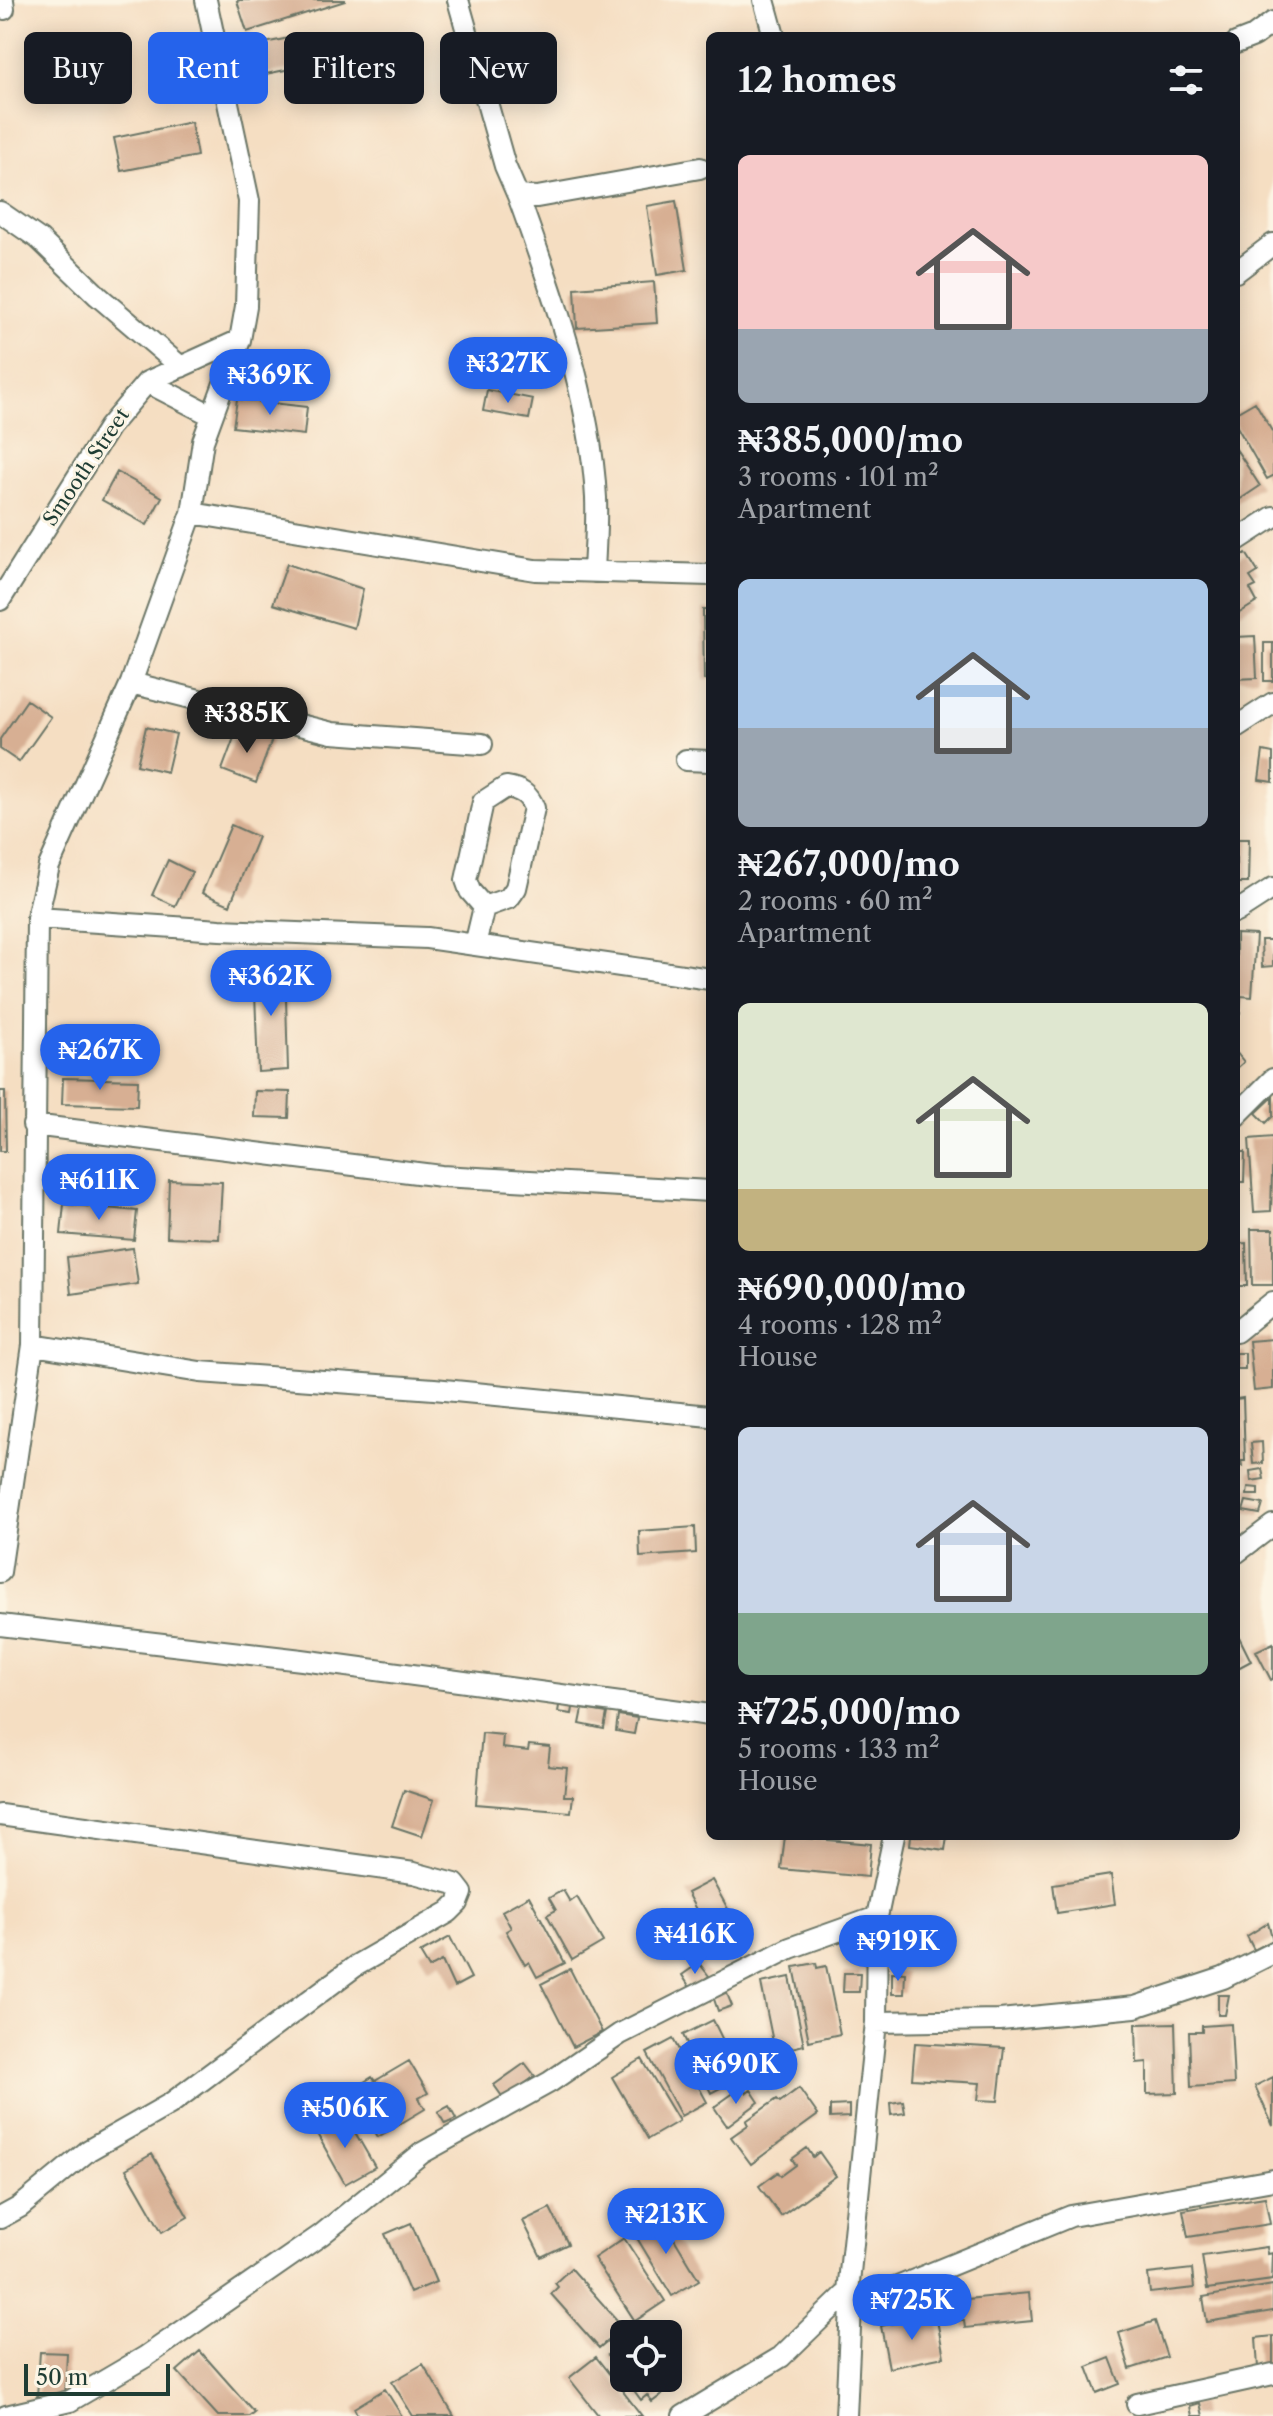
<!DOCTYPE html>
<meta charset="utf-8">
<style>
body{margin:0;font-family:"Libre Caslon Text",serif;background:#20242c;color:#f1f3f6;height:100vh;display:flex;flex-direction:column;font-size:30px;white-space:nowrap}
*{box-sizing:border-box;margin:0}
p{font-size:26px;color:#9ea1a6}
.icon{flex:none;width:44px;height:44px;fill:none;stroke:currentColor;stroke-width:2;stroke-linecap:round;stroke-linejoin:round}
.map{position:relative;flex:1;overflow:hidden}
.drawer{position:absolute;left:706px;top:32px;width:534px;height:1808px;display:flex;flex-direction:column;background:#171b24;border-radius:12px;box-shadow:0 4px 20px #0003}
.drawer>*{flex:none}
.guide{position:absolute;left:24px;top:32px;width:562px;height:72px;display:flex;gap:16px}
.buttons{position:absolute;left:610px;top:2320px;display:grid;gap:16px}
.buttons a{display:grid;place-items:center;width:72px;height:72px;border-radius:12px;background:#171b24;box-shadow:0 4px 20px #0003;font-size:40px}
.scale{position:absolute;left:24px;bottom:20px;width:146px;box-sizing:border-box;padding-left:8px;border:4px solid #1f3d34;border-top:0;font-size:22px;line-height:28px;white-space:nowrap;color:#1f3d34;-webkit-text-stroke:6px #fcf5e5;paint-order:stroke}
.price{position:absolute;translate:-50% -68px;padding:0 18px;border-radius:28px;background:#2563eb;color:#fff;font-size:26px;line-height:52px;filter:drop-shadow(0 2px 4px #0008)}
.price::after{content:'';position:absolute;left:50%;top:48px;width:24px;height:18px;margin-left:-12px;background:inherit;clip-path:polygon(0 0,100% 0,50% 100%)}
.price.selected{background:#222;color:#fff}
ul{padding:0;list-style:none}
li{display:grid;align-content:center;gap:16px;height:424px;padding:0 32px}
li span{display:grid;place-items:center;height:248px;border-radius:12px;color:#555}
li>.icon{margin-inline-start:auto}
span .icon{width:144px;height:144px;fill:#fffc;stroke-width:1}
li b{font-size:34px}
h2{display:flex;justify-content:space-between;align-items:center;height:96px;padding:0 32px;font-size:34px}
.tag{padding:0 28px;border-radius:12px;background:#171b24;box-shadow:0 4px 20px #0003;font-size:28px;line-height:72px}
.tag.selected{background:#2563eb;color:#fff}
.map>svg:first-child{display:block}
.building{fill:#d7af93}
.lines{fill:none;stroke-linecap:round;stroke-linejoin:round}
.minor-casing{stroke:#6a7566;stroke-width:24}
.minor{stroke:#fff;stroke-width:20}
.labels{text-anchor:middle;stroke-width:6;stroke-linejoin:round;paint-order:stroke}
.street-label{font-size:20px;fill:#1f3d34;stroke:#fcf5e5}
</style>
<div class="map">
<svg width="1273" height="2416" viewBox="0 0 1273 2416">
<rect width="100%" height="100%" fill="#fcf5e5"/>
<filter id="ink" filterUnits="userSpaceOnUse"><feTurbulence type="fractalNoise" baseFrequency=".0125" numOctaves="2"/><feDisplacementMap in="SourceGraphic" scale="16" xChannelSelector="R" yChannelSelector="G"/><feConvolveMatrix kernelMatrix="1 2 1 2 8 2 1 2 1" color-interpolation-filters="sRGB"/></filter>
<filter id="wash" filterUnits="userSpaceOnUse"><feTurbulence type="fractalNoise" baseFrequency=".006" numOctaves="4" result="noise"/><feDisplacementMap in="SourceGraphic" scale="32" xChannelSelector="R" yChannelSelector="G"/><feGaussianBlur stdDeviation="1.8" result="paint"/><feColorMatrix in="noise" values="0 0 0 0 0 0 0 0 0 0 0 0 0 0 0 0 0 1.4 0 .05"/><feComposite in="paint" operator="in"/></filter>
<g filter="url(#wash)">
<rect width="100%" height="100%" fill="#f5dec2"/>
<g id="blocks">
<path class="building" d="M240 0H345V1L247 32 237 1Z
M299 36 305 66 256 76 250 46Z
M191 122 197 156 121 171 114 138Z
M676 201 687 270 657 275 647 206Z
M654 282 657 323 577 328 575 288Z
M487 390 533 399 529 419 483 411Z
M237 399 307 407 304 435 233 427Z
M1255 402 1273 433V476L1267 479 1236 425V413Z
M1236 449 1260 486 1236 502Z
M117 472 162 497 147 525 102 500Z
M1246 553 1258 572 1250 577 1256 586 1250 589 1257 602 1236 615V559Z
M287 564 363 589 354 628 273 604Z
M703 610H710V680H704Z
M1255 636 1257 678 1236 679V637Z
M1264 643H1273V681H1264Z
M27 700 51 717 19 762 0 749V739Z
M146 727 176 734 167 772 137 765Z
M238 727 272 739 256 783 222 770Z
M1263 751 1273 753V782L1259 780Z
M231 825 258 837 230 905 202 893Z
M1236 839H1249L1248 883H1236Z
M168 860 192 872 175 906 152 895Z
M1236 934 1256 935 1252 997 1241 996 1240 1013H1236Z
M1261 940H1273V966L1262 967Z
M285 964 288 1070 258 1072 254 966Z
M1236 1052 1244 1062 1236 1069Z
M63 1078 138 1080 137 1106 62 1104Z
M0 1091H5L6 1151H0Z
M255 1091 290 1092 289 1118 254 1117Z
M1273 1097V1116L1266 1123 1256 1113Z
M1273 1137 1271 1211 1254 1212 1249 1139Z
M1236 1152H1245L1244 1182H1236Z
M169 1180 222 1182 219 1239 167 1237Z
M64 1204 137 1211 134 1240 61 1234Z
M1251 1229H1273V1285H1252Z
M1246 1243 1247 1286H1236V1244Z
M133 1248 138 1284 71 1294 67 1257Z
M1273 1339V1389L1254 1391 1249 1341Z
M1236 1353H1245V1369H1236Z
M1243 1398 1245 1461H1241L1242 1466 1236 1467V1399Z
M1262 1442 1263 1463 1253 1464 1251 1443Z
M1262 1469 1264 1479 1251 1481 1250 1471Z
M1248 1487 1258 1488V1495H1247Z
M1246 1501 1263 1504 1260 1514 1243 1511Z
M695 1527 696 1553 640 1557 639 1531Z
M1236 1631 1251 1661 1236 1669Z
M1273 1643V1679L1271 1680 1256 1651Z
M560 1700 574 1702 572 1714 558 1712Z
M583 1709 607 1713 604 1729 580 1724Z
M618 1715 637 1718 634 1734 616 1731Z
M482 1733 503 1735 502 1748 528 1751 529 1745 550 1747 548 1766 567 1768 564 1796H573L571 1812 476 1804Z
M404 1790 434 1800 422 1836 392 1826Z
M785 1836 871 1844 868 1877 781 1869Z
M911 1836H947L945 1850 910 1845Z
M1111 1875 1115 1904 1057 1913 1053 1884Z
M712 1880 744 1938 719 1952 687 1893Z
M563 1890 570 1902 577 1897 603 1942 572 1960 547 1915 556 1910 549 1898Z
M529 1896 565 1963 537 1977 529 1962 525 1965 506 1931 511 1928 502 1911Z
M1268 1923 1273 1940 1254 1950 1247 1936Z
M450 1937 471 1978 454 1987 442 1961 429 1968 420 1953Z
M699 1963 709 1976 691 1989 682 1975Z
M816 1963 817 1968 826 1966 840 2034 809 2041 794 1967Z
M570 1969 602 2032 573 2047 541 1984Z
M892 1972 905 1973 904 1994H892Z
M844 1973H860L859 1992H843Z
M790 1977 804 2045 775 2052 761 1983Z
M726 1991 732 2006 718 2011 713 1996Z
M1218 1995H1229L1225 2015H1218Z
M713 2020 741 2077 711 2093 683 2035Z
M1175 2023 1177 2093 1147 2094V2062L1137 2063 1136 2024Z
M1231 2024 1234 2084 1191 2087 1189 2032H1202V2026Z
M673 2039 707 2102 681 2116 647 2053Z
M915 2043 1004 2048 998 2101 978 2100 980 2083 912 2079Z
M642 2059 679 2121 648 2139 612 2077Z
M409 2061 428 2093 419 2098 425 2109 378 2137 352 2093 358 2090 356 2087 372 2077 375 2081Z
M525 2063 535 2076 504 2099 494 2085Z
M1273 2077V2126L1255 2086Z
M742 2087 747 2093 751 2090 759 2102 727 2126 714 2107Z
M799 2088 818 2115 751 2164 731 2137 748 2125 746 2121 777 2099 780 2102Z
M903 2101 905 2113 891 2115 890 2103Z
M849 2105V2117L830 2118V2106Z
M449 2106 456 2119 445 2124 438 2112Z
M345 2115 375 2167 345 2184 316 2132Z
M807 2148 813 2157 819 2152 836 2176 781 2216 759 2186 778 2172 781 2176 796 2165 792 2159Z
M152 2154 188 2217 162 2232 126 2169Z
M1265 2197 1270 2224 1188 2237 1183 2210Z
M550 2208 568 2244 541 2257 523 2221Z
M661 2217 699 2280 672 2296 634 2233Z
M411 2223 436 2282 410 2293 385 2234Z
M624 2238 665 2301 635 2321 594 2258Z
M1267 2247 1268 2254 1273 2253 1272 2280 1207 2289 1202 2256Z
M571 2268 623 2327 599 2348 551 2294 558 2287 555 2283Z
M1192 2269 1194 2288 1150 2293 1148 2274Z
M1273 2285V2311L1207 2322 1203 2297Z
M1029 2293 1032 2321 965 2328 964 2320H958L956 2300Z
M936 2315 944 2357 889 2368 881 2326Z
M1155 2321 1167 2357 1130 2369 1119 2333Z
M1273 2336V2367L1258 2368 1256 2338Z
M624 2344V2377L608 2355Z
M200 2351 254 2412 249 2416H218L177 2371Z
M40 2352 67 2353 65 2398 37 2396Z
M596 2357 642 2416H599L569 2378Z
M1110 2358 1120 2384 1097 2393 1087 2367Z
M423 2364 454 2416H413L392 2382Z
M625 2378H670L663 2384 668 2390 652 2402 647 2395 641 2400Z
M385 2389 402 2416H358L354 2408Z
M1200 2403 1203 2416H1192L1190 2406Z"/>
</g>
</g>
<g filter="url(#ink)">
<use href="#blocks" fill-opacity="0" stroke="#6a7566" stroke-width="2"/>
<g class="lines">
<defs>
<path id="minor" d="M3 0 4 9
M458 0 505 166 518 196 537 197 700 168
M764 0 774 36
M1236 43 1254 36 1273 22
M518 196C552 290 591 398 596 498 597 523 595 547 594 572
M0 212 39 239 98 296 181 367
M1236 272 1273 244
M147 382 211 415
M192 513 535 570 710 575
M1236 541 1273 517
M0 600 109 427 147 382 240 340
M131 683 332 733 482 744
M1236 727 1273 703
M686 760 710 761
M1236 912 1273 888
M37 918 220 930 427 938 710 979
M475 945 484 907 470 891 466 880 483 802 506 787C520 789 529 794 534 808L516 888 509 898 484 907
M1236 1116 1273 1079
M33 1125 441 1176 710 1191
M1236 1332 1273 1302
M33 1345 200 1372 434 1389 710 1416
M1236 1553 1273 1525
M0 1572 33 1345 37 918 49 866 131 683 192 513 203 441 240 340 246 306 249 201 206 0
M0 1625 302 1660 710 1715
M0 1815 414 1873 455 1884 462 1893 458 1903 449 1912 357 1965 170 2104 89 2150 20 2207 0 2218
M876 2022 1000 2020 1135 2007 1223 1978 1273 1953
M851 2306 1071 2216 1273 2180
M1137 2404 1273 2374
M6 2416 70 2401 145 2357 321 2235 422 2153 550 2082 620 2034 790 1948 877 1917
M683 2416 781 2357 848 2292
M846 2416 851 2306 848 2292 876 2022 877 1917 894 1836"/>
</defs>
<use href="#minor" class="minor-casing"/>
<use href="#minor" class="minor"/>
</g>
</g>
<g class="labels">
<g class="street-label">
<text transform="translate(86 467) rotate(-56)" y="7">Smooth Street</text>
</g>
</g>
</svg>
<div class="buttons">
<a><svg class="icon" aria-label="locate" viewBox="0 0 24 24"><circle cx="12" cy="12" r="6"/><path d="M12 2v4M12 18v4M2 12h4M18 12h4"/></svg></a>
</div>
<div class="scale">50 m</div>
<b class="price" style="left:508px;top:405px">₦327K</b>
<b class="price" style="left:270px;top:417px">₦369K</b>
<b class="price selected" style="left:247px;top:755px">₦385K</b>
<b class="price" style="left:271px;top:1018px">₦362K</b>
<b class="price" style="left:100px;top:1092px">₦267K</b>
<b class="price" style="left:99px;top:1222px">₦611K</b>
<b class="price" style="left:695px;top:1976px">₦416K</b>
<b class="price" style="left:898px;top:1983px">₦919K</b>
<b class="price" style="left:736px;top:2106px">₦690K</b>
<b class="price" style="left:345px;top:2150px">₦506K</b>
<b class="price" style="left:666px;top:2256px">₦213K</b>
<b class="price" style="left:912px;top:2342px">₦725K</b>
<div class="guide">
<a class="tag">Buy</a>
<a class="tag selected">Rent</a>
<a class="tag">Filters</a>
<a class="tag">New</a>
</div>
<section class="drawer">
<h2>12 homes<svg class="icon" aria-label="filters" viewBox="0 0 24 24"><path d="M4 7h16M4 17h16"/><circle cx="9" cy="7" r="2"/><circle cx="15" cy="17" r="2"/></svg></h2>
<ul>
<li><span style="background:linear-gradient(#f6c9c9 70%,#9aa5b1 0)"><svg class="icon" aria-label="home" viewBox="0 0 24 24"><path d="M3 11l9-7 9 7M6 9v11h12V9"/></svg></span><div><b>₦385,000/mo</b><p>3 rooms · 101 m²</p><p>Apartment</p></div></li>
<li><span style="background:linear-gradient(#a9c7e8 60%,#9aa5b1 0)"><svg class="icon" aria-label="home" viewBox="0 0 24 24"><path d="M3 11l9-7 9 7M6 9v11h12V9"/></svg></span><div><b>₦267,000/mo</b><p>2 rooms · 60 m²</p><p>Apartment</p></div></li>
<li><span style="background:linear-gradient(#dfe7d0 75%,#c2b280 0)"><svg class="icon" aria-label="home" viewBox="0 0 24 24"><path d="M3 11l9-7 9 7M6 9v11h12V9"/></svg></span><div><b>₦690,000/mo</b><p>4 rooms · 128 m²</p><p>House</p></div></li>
<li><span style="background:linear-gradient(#c9d6e8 75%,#7fa58c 0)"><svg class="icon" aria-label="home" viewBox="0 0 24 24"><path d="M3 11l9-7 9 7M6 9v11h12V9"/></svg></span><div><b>₦725,000/mo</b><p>5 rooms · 133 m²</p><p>House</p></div></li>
</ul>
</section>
</div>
